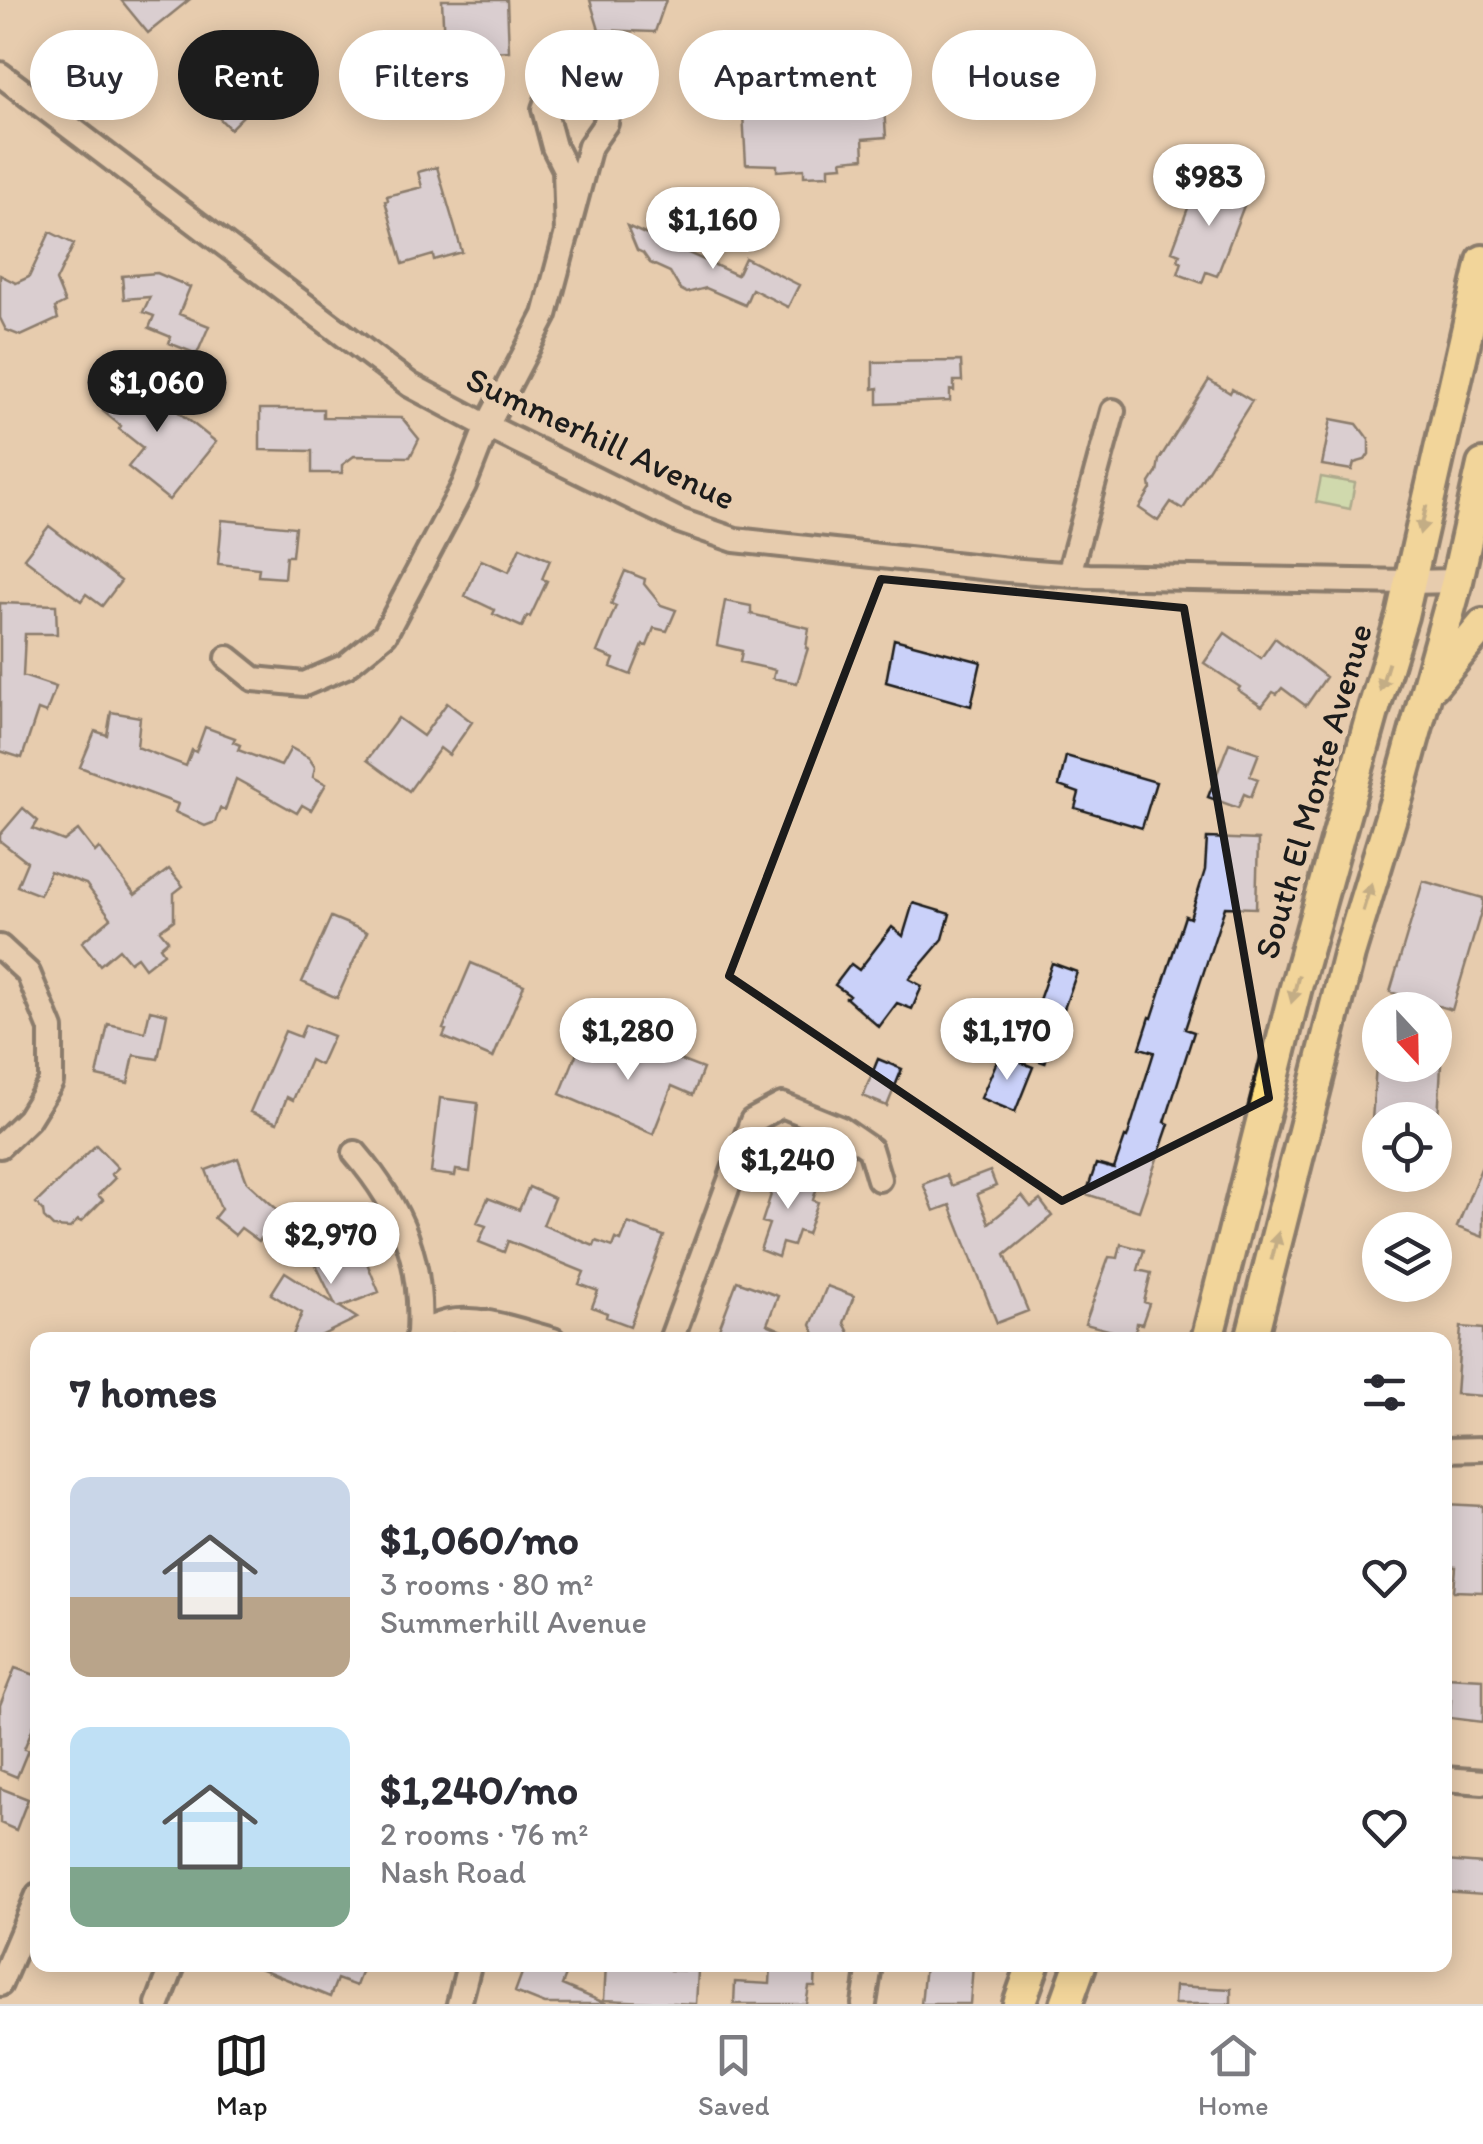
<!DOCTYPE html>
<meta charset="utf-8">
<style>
body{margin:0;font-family:Itim,sans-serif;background:#f7f7f7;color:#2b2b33;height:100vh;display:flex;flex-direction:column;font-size:38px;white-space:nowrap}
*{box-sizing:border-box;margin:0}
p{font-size:32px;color:#7c7c81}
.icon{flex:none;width:55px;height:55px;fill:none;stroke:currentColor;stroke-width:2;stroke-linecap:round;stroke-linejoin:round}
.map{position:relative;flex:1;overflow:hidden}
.side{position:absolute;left:30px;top:1332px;width:1422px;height:640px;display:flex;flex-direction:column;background:#fff;border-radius:20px;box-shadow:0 5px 25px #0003}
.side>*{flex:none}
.top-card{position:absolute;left:30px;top:30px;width:1425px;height:90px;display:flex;gap:20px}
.needle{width:65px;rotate:158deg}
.controls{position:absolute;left:1362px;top:992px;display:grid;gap:20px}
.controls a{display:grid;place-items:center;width:90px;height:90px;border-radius:50%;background:#fff;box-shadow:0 5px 25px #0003;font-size:50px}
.price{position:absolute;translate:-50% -85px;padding:0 22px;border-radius:35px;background:#fff;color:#222;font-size:32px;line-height:65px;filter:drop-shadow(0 2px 5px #0008)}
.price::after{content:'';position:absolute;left:50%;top:60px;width:30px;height:22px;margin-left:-15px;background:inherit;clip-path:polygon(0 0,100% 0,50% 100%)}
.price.active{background:#1c1c1c;color:#fff}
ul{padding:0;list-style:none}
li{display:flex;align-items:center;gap:30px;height:250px;padding:0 40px}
li span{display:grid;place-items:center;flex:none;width:280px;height:200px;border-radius:20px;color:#555}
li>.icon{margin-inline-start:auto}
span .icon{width:120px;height:120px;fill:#fffc;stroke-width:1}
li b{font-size:42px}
h2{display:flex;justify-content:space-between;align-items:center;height:120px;padding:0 40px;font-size:42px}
.pill{padding:0 35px;border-radius:45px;background:#fff;box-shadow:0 5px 25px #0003;font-size:35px;line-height:90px}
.pill.active{background:#1c1c1c;color:#fff}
.tab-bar{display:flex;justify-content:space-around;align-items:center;height:140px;border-top:2px solid #e1e1e2;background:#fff;font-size:28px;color:#7c7c81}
.tab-bar a{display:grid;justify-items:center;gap:5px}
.tab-bar .active{color:#1c1c1c}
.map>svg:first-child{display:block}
.green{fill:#b4e9ab;stroke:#688264;stroke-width:2.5}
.building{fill:#cad1f9;stroke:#1c1c1c;stroke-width:2.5}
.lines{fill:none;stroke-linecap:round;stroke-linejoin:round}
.minor-casing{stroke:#1c1c1c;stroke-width:30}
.major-casing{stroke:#1c1c1c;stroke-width:38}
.minor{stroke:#e7ccae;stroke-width:22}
.major{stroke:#fedf80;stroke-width:30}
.oneway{fill:#988753}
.marked{fill:none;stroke:#1c1c1c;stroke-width:8;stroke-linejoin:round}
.labels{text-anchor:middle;stroke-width:10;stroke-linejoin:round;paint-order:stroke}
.street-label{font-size:35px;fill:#1c1c1c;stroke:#e7ccae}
</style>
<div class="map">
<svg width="1483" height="2004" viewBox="0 0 1483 2004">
<rect width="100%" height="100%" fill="#e7ccae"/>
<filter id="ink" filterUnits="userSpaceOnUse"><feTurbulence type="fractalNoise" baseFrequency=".01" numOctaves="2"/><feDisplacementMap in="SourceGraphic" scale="20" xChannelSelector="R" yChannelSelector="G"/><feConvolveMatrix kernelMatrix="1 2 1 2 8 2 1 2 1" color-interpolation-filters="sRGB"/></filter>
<g filter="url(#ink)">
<path class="green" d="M1321 477 1355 483 1350 509 1316 502Z"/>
<path class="building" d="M121 0H189L148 33Z
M442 0H507L509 51 469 53V43L444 44Z
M590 0H666L655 32 599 30Z
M252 47 278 73 243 107 248 111 230 129 200 99Z
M883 94 886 137 863 139 864 158 842 160 843 166 829 167V175L804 176V169L777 171V165L746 164 743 114 769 113 770 118 858 112 857 95Z
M437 167 462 252 434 260 433 255 403 264 385 201 388 200 387 196 422 187 418 172Z
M1212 176 1250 190 1217 276 1206 272 1202 283 1178 274 1182 262 1178 260 1180 254 1172 251 1191 200 1201 204Z
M627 226 665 243 670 238 691 247 688 253 737 275 745 258 799 285 788 307 752 289 745 305 706 288 687 293 680 289 670 272 650 263 643 253 637 250Z
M50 232 74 244 56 281 65 303 55 308 58 319 21 336 6 330 0 318V275L16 283 29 277Z
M157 273 190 287 179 314 209 326 197 354 169 343 171 337 149 328 154 316 143 312 150 297 124 299 122 276Z
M961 361 962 381H954V391L950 390V401L878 404V388L873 389V362Z
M126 370 216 442 169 500 128 467 143 448 119 429 121 426 103 411 110 402 104 397Z
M1209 380 1230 393 1232 389 1252 401 1183 509 1171 502 1158 521 1139 508 1151 489 1150 483 1157 472 1159 460Z
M260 409H323V417L402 418 419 439 410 457 354 456 342 465V473H312V451L260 450Z
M1331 419 1357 424 1369 440V454L1365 460 1354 463 1352 470 1322 465Z
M222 520 295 527 292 556H286L284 578 258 576 259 568 218 564Z
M49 526 121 581 102 606 86 594 81 601 24 558Z
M520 547 550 560 542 579 547 581 530 617 527 616 522 627 493 614 495 610 465 596 481 560 509 572Z
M625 571 645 579 644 584 661 605 676 610 667 631 654 628 647 646 643 645 631 675 611 667 614 659 597 652 616 606 611 604Z
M725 601 751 606V614L809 628 806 648H808L797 683 773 678 775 670 740 662 742 651 717 645Z
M0 603 56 605 57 634H25L23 676 56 687 46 713 38 710 22 758 0 751Z
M1225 633 1261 658 1275 638 1326 677 1306 706 1282 688 1277 694 1273 692 1262 706 1238 690 1240 687 1204 663Z
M894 639 981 662 971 706 886 682Z
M447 703 472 722 449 755 440 748 409 791 367 760 398 718 423 736Z
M111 712 140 717 137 747 186 766 192 750 196 752 205 727 235 738 233 742 240 745 238 750 281 766 291 748 309 758 315 767 313 777 326 784 311 810 302 805 297 813 236 779 225 810 220 808 215 822 205 826 175 812 178 804 80 767 95 731 107 735Z
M1229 743 1259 753 1250 776 1258 779 1251 797 1244 794 1238 808 1208 797Z
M1066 756 1156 782 1142 828 1075 808 1079 793 1059 786Z
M23 808 38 821 33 829 64 841 78 830 95 852 99 848 135 895 169 869 183 886 174 893V920L160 930 168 940 160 947 164 953 145 968 137 957 130 962 119 949 100 965 82 942 111 918 86 884 50 871 40 895 17 886 27 862 0 841V835Z
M1207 838 1258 840 1256 908 1225 907 1185 1029 1194 1032 1165 1122 1169 1124 1139 1211 1086 1194 1096 1164 1114 1169 1125 1137 1127 1138 1154 1052 1140 1048 1150 1017 1152 1018 1185 916 1190 918 1205 870Z
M1423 881 1483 898V905L1452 1010 1390 992Z
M913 903 950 914 943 939 909 979 922 986 912 1009 897 1003 879 1027 846 998 849 995 835 985 851 964 859 970 892 927 903 936Z
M331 917 367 932 337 998 302 982Z
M471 963 524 985 493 1058 443 1037 446 1030 443 1029Z
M1052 963 1077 972 1045 1063 1020 1054Z
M150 1010 167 1014 158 1059 134 1055 128 1083 97 1076 108 1024 145 1032Z
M305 1025 333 1036 320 1065 310 1060 293 1100 287 1097 277 1123 250 1112 285 1031 300 1037Z
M582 1040 640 1062 646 1047 703 1069 693 1095 672 1086 653 1134 560 1094Z
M1000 1054 1033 1067 1015 1112 981 1098Z
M878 1059 902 1069 887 1106 863 1096Z
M1376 1065H1441L1438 1120H1372Z
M440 1098 478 1103 470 1172 456 1170 455 1176 431 1173Z
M96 1145 118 1168 111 1174 115 1178 98 1195 103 1200 81 1222 78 1220 70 1228 53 1227 44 1218 43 1211 36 1203Z
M238 1158 247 1182 281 1213 259 1241 241 1228 235 1235 214 1218 221 1209 206 1170Z
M1482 1166H1483V1237L1457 1227Z
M990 1171 996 1186 977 1194 989 1223 1022 1196 1031 1207 1040 1200 1052 1216 1005 1255 1028 1311 997 1323 950 1205 934 1211 923 1184 946 1175 951 1186Z
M778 1173 814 1183V1185L817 1187 813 1200 818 1202 807 1234 798 1231 793 1246 782 1243 778 1257 760 1250 769 1224 762 1222Z
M529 1187 554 1198 543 1225 594 1246 596 1241 613 1247 616 1239 621 1241 628 1223 664 1236 630 1326 606 1317 607 1313 592 1307 598 1291 579 1284 584 1272 508 1241 504 1252 479 1242 486 1226 477 1223 488 1198 519 1210Z
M335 1227 369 1232 365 1258 379 1292 340 1307 357 1318 312 1340H291L302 1313 271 1294 285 1272 335 1304 316 1265 329 1259Z
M1121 1244 1144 1250 1138 1270 1151 1273 1144 1302 1149 1304 1142 1324 1137 1323 1135 1337 1085 1324 1109 1257 1118 1258Z
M737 1281 778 1296 767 1324 803 1340H732L717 1334Z
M827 1286 854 1296 844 1323 853 1340H818L811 1325Z
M1461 1327 1483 1329V1396L1456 1394Z
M1445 1504 1483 1506V1592L1454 1591 1456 1567 1445 1566Z
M15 1668 38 1676V1715L24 1749 28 1750 17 1777 0 1770V1705Z
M1445 1677 1483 1679V1722L1450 1718 1451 1700H1445Z
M0 1788 28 1799 16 1830 0 1823Z
M1445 1861 1483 1864V1895L1445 1892Z
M252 1965H364L356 1986 337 1979 330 1997Z
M525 1965H570L562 1985 607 2004H545L515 1992Z
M606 1965H670V1970L698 1971 696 2004 604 2000Z
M771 1965H816L815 1987H809L806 2004H734L735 1982 770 1984Z
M925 1965H973L970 2004H921Z
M1175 1986 1231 1989V2004H1174Z"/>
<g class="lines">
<defs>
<path id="minor" d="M0 74 410 385 487 426 680 521 735 540 1008 570 1089 576 1408 582 1457 581
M1069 574 1113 411
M228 658 254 679 304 684 346 666 385 634 464 485 487 426 545 315 590 146 606 123 608 108 598 89 575 81 563 82 551 90 544 109 554 147 565 169 567 234
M0 947 28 973 51 1029V1082L28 1119 0 1146
M355 1153C402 1208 423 1260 419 1333
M417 1340 419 1333C429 1329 439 1324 449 1322 483 1316 521 1332 553 1340
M671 1340 752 1121 782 1105 841 1129 870 1149 879 1179
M1445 1450 1483 1449
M1445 1779 1483 1782
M0 1984 38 1895
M158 2004 173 1965
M459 2004 469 1965
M864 2004 870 1965"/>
<path id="major" d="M1433 685 1483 625
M1207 1340 1295 991 1374 708 1402 616 1483 261
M1251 1340 1349 954 1398 794 1457 581 1483 465
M1019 2004 1033 1965
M1066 2004 1080 1965"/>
</defs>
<use href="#minor" class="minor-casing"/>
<use href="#major" class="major-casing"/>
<use href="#minor" class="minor"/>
<use href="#major" class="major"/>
</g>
<defs><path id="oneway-solid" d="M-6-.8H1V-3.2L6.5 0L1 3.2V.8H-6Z" transform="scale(2.5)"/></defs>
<g class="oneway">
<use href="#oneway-solid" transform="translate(1423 520) rotate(103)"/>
<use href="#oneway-solid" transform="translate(1384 677) rotate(107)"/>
<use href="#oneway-solid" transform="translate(1367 897) rotate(-73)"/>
<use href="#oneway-solid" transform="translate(1295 989) rotate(105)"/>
<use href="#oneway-solid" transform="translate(1275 1246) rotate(-76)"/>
</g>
</g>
<path d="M0 0H1483V2004H0ZM881 579 1184 608 1269 1098 1062 1201 729 976Z" fill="#e7ccae" fill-opacity=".55" fill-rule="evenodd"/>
<path class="marked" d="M881 579 1184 608 1269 1098 1062 1201 729 976Z"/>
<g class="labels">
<g class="street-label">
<text transform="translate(601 438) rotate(25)" y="12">Summerhill Avenue</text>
<text transform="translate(1313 791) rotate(-74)" y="12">South El Monte Avenue</text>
</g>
</g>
</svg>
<div class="controls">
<a><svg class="needle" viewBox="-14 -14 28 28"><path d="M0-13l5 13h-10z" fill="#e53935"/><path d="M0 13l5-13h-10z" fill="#7c7c81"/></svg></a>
<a><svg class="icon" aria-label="locate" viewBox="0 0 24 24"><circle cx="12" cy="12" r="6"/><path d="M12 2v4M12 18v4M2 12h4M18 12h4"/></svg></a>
<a><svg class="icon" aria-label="layers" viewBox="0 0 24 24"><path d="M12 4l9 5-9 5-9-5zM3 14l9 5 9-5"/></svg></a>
</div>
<b class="price" style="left:1209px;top:229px">$983</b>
<b class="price" style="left:713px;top:272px">$1,160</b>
<b class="price active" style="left:157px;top:435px">$1,060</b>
<b class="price" style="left:628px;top:1083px">$1,280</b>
<b class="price" style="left:1007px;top:1083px">$1,170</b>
<b class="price" style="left:788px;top:1212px">$1,240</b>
<b class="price" style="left:331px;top:1287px">$2,970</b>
<div class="top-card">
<a class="pill">Buy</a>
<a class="pill active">Rent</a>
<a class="pill">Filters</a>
<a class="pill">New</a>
<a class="pill">Apartment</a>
<a class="pill">House</a>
</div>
<section class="side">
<h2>7 homes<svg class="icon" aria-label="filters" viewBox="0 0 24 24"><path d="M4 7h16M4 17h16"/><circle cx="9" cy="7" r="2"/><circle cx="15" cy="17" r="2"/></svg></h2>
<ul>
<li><span style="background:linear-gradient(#c9d6e8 60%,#b9a48a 0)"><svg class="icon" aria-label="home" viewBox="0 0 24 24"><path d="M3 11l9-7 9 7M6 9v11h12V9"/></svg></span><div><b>$1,060/mo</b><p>3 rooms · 80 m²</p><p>Summerhill Avenue</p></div><svg class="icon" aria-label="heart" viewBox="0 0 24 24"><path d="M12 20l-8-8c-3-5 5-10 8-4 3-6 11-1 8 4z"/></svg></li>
<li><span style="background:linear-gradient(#bfe0f5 70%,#7fa58c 0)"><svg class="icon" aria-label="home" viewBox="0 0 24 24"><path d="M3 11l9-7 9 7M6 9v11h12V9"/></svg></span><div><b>$1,240/mo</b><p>2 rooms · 76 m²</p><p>Nash Road</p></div><svg class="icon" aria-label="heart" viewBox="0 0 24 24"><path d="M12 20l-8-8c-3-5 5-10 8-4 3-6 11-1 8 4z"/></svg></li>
</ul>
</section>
</div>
<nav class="tab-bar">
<a class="active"><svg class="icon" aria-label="map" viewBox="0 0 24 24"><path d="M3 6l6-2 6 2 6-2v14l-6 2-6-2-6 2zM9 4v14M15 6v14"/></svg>Map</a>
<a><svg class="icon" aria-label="saved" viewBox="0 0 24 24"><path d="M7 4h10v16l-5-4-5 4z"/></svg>Saved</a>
<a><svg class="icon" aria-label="home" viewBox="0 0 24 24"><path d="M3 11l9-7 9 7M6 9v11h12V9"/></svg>Home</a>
</nav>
